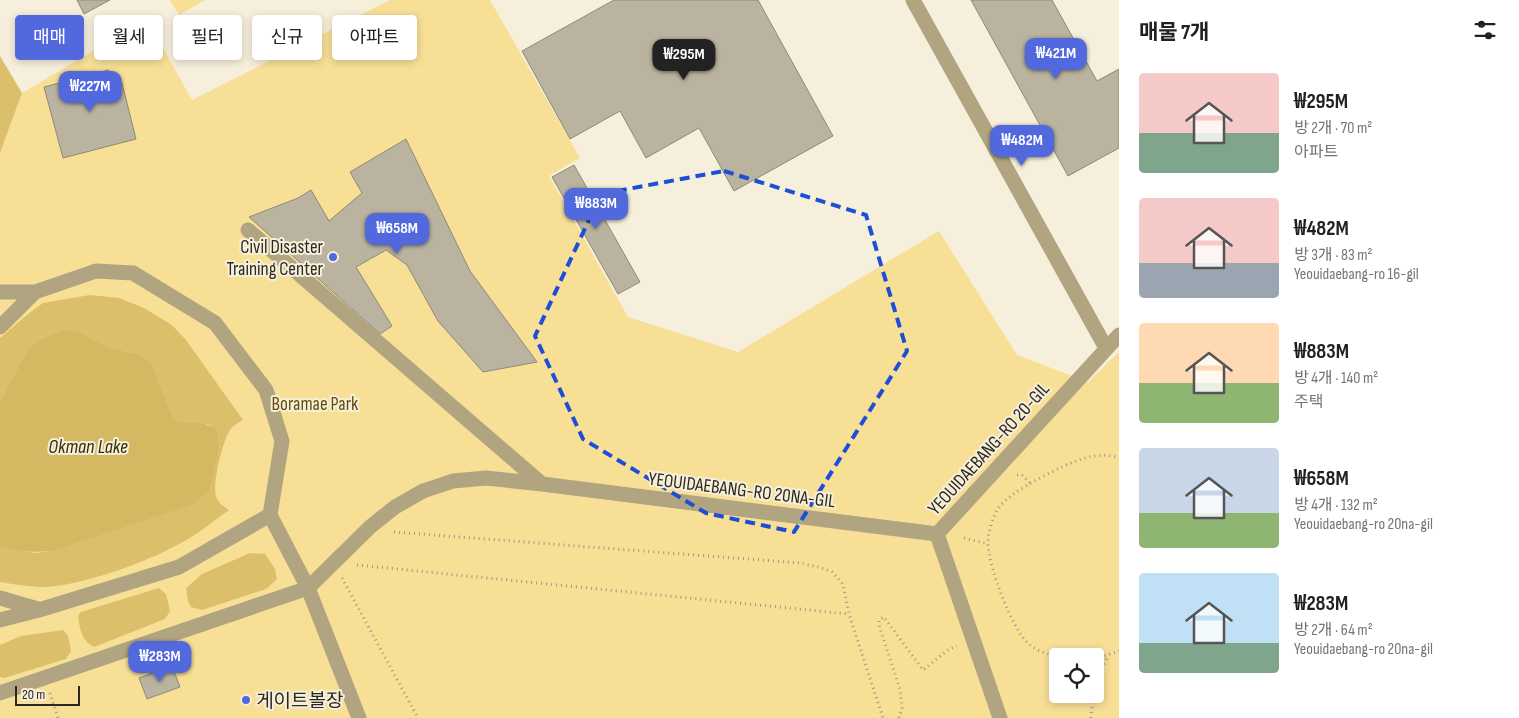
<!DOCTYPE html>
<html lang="ko">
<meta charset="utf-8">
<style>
body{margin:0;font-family:"Sofia Sans Condensed","Noto Sans KR",sans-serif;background:#f6f6f6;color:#202124;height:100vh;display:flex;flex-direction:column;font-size:19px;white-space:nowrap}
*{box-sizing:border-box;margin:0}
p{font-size:16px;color:#757577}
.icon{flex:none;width:28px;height:28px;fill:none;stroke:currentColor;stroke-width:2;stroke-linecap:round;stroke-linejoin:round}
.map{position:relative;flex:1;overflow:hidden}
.sheet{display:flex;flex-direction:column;background:#fff;width:400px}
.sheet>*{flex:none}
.guide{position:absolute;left:15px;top:15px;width:475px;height:45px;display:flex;gap:10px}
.fabs{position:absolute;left:1049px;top:648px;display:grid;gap:10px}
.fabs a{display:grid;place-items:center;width:55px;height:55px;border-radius:5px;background:#fff;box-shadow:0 2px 8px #0003;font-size:25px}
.scale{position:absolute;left:15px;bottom:12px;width:65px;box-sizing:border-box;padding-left:5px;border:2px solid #2a2820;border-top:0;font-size:14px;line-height:18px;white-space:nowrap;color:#2a2820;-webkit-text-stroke:4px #f6efdb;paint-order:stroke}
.price{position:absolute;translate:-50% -42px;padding:0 11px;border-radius:10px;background:#5269de;color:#fff;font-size:16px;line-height:32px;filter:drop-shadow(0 1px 2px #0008)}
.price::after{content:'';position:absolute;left:50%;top:30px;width:15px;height:11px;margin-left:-8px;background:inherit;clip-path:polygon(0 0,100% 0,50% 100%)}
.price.selected{background:#222;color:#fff}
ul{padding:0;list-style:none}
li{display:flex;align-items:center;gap:15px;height:125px;padding:0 20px}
li span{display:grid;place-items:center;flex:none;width:140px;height:100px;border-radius:5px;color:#555}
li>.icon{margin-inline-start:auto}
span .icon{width:60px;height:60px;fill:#fffc;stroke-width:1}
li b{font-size:21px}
h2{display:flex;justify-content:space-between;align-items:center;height:60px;padding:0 20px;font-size:21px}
.chip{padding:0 18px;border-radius:5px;background:#fff;box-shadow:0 2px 8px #0003;font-size:18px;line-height:45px}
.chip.selected{background:#5269de;color:#fff}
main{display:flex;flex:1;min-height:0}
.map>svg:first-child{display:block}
.green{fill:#f8df96;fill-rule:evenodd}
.forest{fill:#dcbf6a}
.water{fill:#d5b862}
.building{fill:#bab3a0;stroke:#8f8976}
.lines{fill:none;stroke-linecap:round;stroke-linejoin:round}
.path{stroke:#9c9789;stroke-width:3;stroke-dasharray:1 4;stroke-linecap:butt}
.street{stroke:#b0a481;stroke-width:15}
.marked{fill:none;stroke:#1d4ed8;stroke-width:4;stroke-dasharray:10 6;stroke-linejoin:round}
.poi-dot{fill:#5269de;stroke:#f6efdb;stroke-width:2}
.labels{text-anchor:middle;stroke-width:4;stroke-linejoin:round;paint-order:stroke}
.poi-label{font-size:19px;fill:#2a2820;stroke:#f6efdb;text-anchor:end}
.park-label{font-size:19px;fill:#624f0a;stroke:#f6efdb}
.street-label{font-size:19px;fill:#2a2820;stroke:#f6efdb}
.water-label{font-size:20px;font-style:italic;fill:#382c05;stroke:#f6efdb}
</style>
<main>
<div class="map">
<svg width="1119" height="718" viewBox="0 0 1119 718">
<rect width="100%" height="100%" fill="#f6efdb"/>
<path class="green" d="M170 0H205L179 15Z
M390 0H490L580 158 549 176 628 317 738 352 939 231 1017 355 1088 382 1119 352V718H0V153L22 93 147 19 192 100ZM1058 656H1095V694H1058Z"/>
<path class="forest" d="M0 56 22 93 0 153Z
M90 295 119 298 144 308 172 325 186 340 243 420C238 423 233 425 230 430 223 440 212 484 216 496 218 503 223 506 229 510 213 521 197 535 179 544 145 563 76 588 38 587 25 586 12 584 0 582V547L35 553 52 551 219 445 218 433 210 425 203 423H181L173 418 154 369 139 355 106 346 78 331H60L43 338 29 347 0 401V338L28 314 43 303Z
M250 553 265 554 275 569 277 579 266 589 202 610 191 607 188 601 186 588 202 574Z
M159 588 166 594 170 611 165 619 94 647C81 640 80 629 78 616L81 612Z
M63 630 68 636 71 651 66 659 4 678 0 677V645L21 636Z"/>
<path class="water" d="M60 331H78L106 346 139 355 148 361 154 369 173 418 181 423H203L215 428 218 433 219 445 209 491 191 505 52 551C33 553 18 551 0 547V401L29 347 43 338Z"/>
<path class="building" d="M77 0H110L84 14Z
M614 0H758L833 136 734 191 699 128 646 158 620 111 570 139 522 51Z
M971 0H1052L1097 81 1119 69V148L1068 176Z
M108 70 122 83 136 139 63 158 44 87Z
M406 139 470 271 537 362 483 372 438 321 407 265 386 250 356 267 392 326 380 334 249 217 298 198 311 190 329 221 362 193 350 172Z
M574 165 640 282 618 294 552 177Z
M172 666 180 687 147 699 139 678Z"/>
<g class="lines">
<path class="path" d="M1017 475H1022L1030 483
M394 532 800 563 818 567 832 572 843 584 849 614 883 718
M964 538 988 544
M357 565 849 614
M342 578 418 718
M1058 657C1048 654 1037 651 1030 645 1012 631 988 565 988 543 988 532 992 520 997 510 1006 493 1066 463 1085 458 1095 455 1109 454 1119 458
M1095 659 1119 651
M1053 675 1058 667
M1095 682 1108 656
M50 693 58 718
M899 718 902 708 900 689 879 625V620L884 617 923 670 949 649 957 646
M1091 718 1093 694"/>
<path class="street" d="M913 0 1106 348
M248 230 542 484
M0 292H35L96 271 133 273 215 323 266 390 282 441 270 515
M0 327 35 292
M270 515 308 588 359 718
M937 534 1119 335
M937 534 1000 718
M0 598 38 609
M0 620 39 610 179 567 270 515
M0 693 308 588 370 527 395 507 423 491 453 481 486 478 542 484 937 534"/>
</g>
<path class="marked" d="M724 171 866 215 907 351 794 532 706 513 583 439 535 336 601 194Z"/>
<g class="poi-dot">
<circle cx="333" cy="257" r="5"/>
<circle cx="246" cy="700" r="5"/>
</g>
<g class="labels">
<g class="poi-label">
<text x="323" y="253">Civil Disaster<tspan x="323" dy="22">Training Center</tspan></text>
<text x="256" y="707" text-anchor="start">게이트볼장</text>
</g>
<g class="park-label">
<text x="315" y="410">Boramae Park</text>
</g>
<g class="street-label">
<text transform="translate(988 448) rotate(-48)" y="7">YEOUIDAEBANG-RO 20-GIL</text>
<text transform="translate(742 489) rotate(7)" y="7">YEOUIDAEBANG-RO 20NA-GIL</text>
</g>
<g class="water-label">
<text x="88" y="453">Okman Lake</text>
</g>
</g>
</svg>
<div class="fabs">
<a><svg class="icon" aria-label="locate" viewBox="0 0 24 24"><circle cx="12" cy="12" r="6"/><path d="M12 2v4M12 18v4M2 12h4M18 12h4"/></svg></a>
</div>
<div class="scale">20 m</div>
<b class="price" style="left:1056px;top:80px">₩421M</b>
<b class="price selected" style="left:684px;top:81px">₩295M</b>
<b class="price" style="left:90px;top:113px">₩227M</b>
<b class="price" style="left:1022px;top:167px">₩482M</b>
<b class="price" style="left:596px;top:230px">₩883M</b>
<b class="price" style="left:397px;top:255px">₩658M</b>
<b class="price" style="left:160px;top:683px">₩283M</b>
<div class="guide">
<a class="chip selected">매매</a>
<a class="chip">월세</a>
<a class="chip">필터</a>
<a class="chip">신규</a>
<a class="chip">아파트</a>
</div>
</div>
<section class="sheet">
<h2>매물 7개<svg class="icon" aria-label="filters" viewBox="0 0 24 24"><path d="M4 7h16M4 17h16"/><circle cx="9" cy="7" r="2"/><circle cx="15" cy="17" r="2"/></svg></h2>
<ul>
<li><span style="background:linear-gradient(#f6c9c9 60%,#7fa58c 0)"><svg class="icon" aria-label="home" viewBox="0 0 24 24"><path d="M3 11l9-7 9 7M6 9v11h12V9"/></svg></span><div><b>₩295M</b><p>방 2개 · 70 m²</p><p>아파트</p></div></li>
<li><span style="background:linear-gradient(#f6c9c9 65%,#9aa5b1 0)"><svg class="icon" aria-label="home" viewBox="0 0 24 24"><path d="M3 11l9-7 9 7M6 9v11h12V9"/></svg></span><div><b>₩482M</b><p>방 3개 · 83 m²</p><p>Yeouidaebang-ro 16-gil</p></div></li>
<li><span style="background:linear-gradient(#ffd9b3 60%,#8fb573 0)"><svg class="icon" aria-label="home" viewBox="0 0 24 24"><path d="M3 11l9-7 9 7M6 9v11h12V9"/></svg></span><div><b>₩883M</b><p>방 4개 · 140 m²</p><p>주택</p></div></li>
<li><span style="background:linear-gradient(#c9d6e8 65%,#8fb573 0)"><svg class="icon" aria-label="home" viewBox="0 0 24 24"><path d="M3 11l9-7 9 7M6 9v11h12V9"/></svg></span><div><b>₩658M</b><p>방 4개 · 132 m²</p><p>Yeouidaebang-ro 20na-gil</p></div></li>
<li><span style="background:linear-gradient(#bfe0f5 70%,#7fa58c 0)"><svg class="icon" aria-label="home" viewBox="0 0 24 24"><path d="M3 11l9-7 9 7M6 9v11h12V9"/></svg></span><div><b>₩283M</b><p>방 2개 · 64 m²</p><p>Yeouidaebang-ro 20na-gil</p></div></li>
</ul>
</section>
</main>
